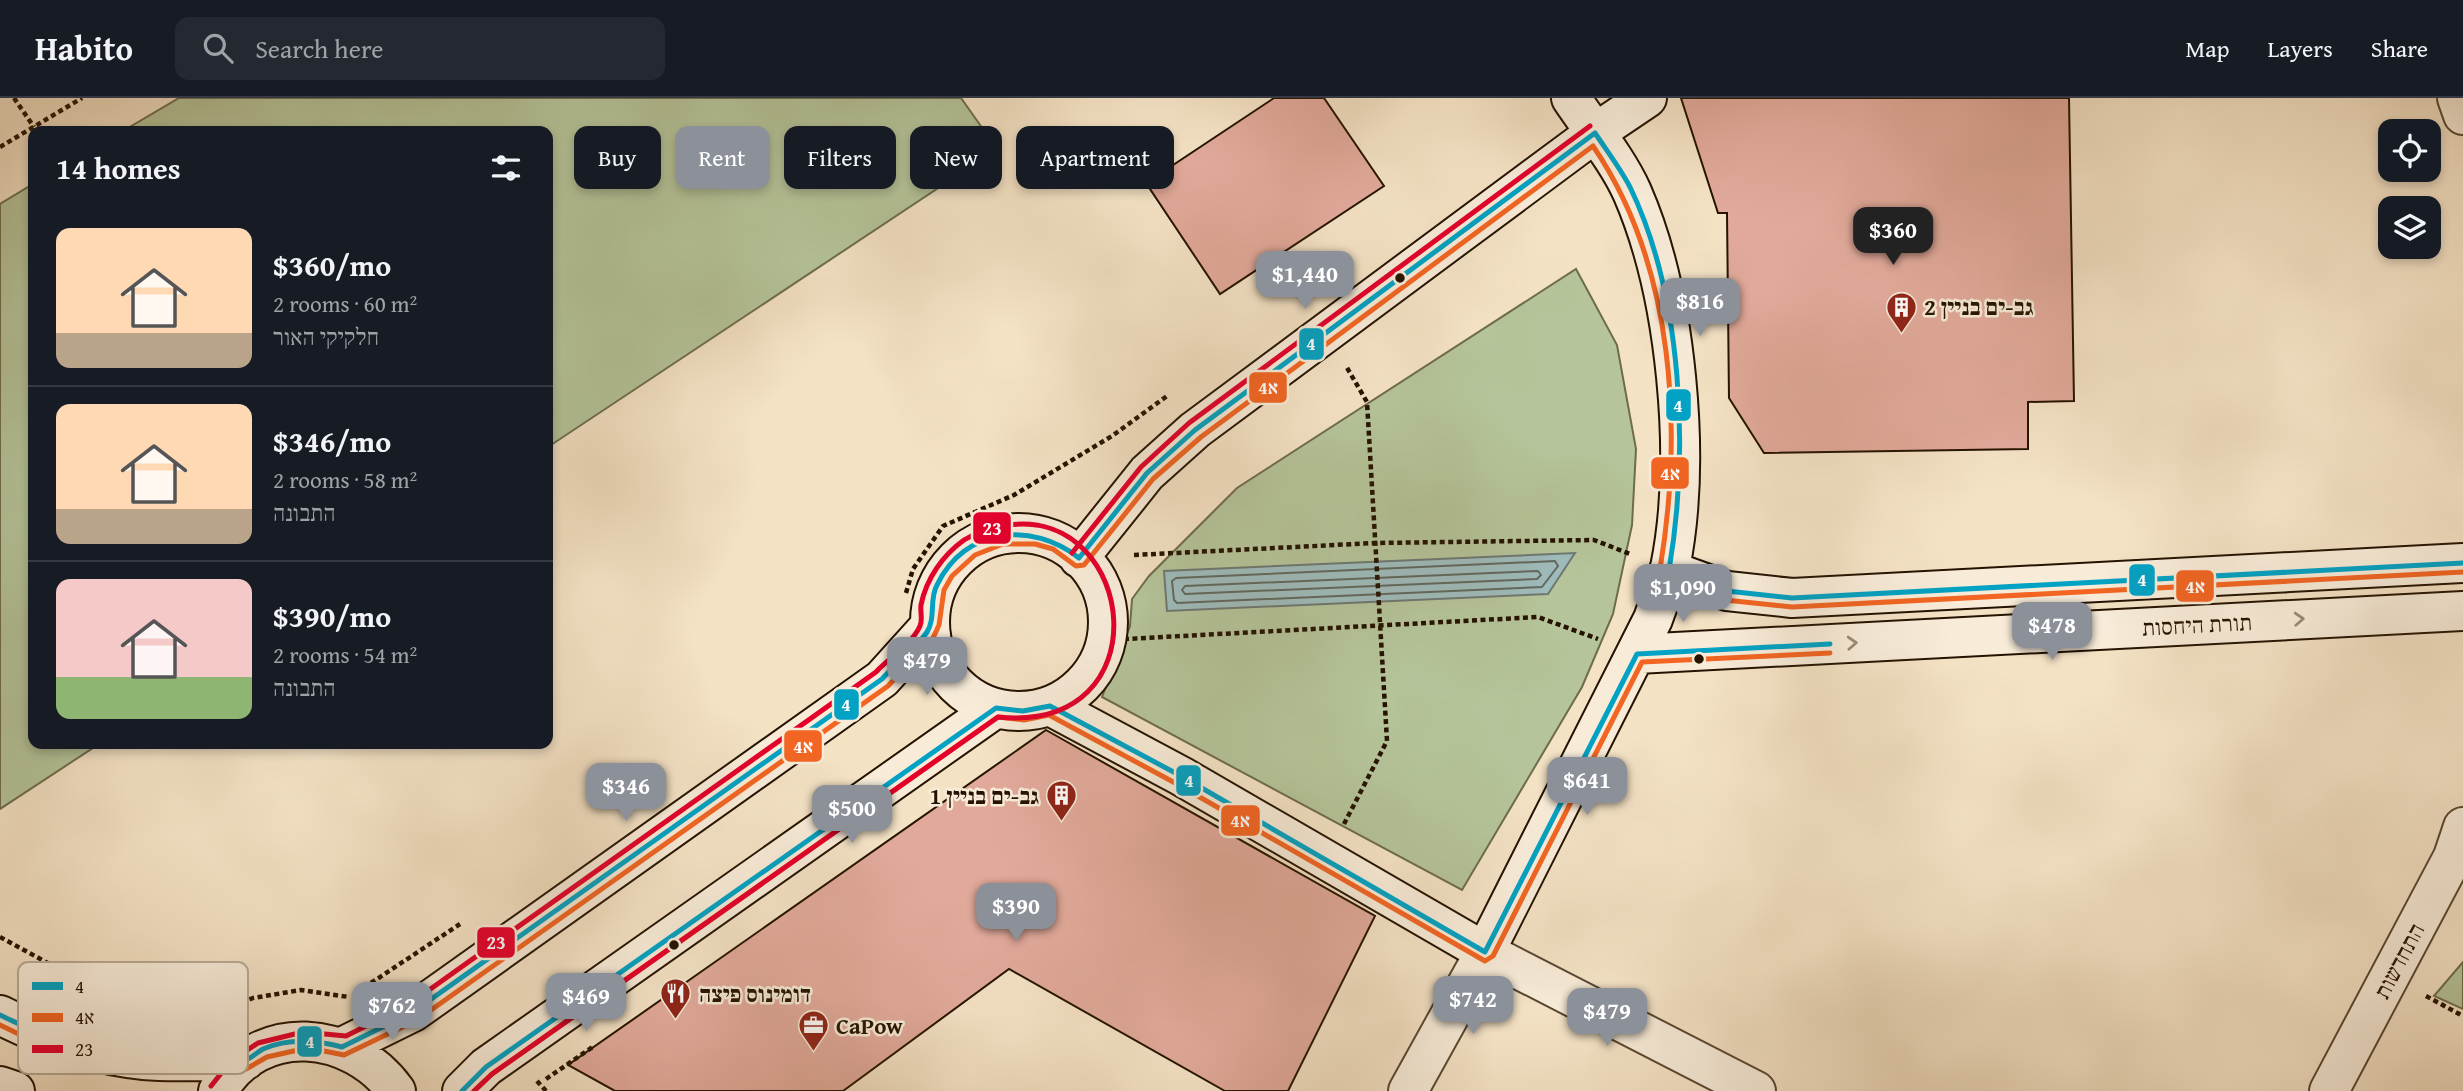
<!DOCTYPE html>
<meta charset="utf-8">
<style>
body{margin:0;font-family:"Gentium Book Plus","Frank Ruhl Libre",serif;background:#242831;color:#f1f3f6;height:100vh;display:flex;flex-direction:column;font-size:26px;white-space:nowrap}
*{box-sizing:border-box;margin:0}
p{font-size:23px;color:#9ea1a6}
.icon{flex:none;width:38px;height:38px;fill:none;stroke:currentColor;stroke-width:2;stroke-linecap:round;stroke-linejoin:round}
.map{position:relative;flex:1;overflow:hidden}
.panel{position:absolute;left:28px;top:28px;width:525px;height:623px;display:flex;flex-direction:column;background:#171b24;border-radius:14px;box-shadow:0 4px 10px #0003}
.panel>*{flex:none}
.hud{position:absolute;left:574px;top:28px;width:665px;height:63px;display:flex;gap:14px}
.buttons{position:absolute;left:2378px;top:21px;display:grid;gap:14px}
.buttons a{display:grid;place-items:center;width:63px;height:63px;border-radius:14px;background:#171b24;box-shadow:0 4px 10px #0003;font-size:35px}
.price{position:absolute;translate:-50% -60px;padding:0 16px;border-radius:14px;background:#8c9099;color:#fff;font-size:23px;line-height:46px;filter:drop-shadow(0 2px 4px #0008)}
.price::after{content:'';position:absolute;left:50%;top:42px;width:21px;height:16px;margin-left:-10px;background:inherit;clip-path:polygon(0 0,100% 0,50% 100%)}
.price.active{background:#222;color:#fff}
ul{padding:0;list-style:none}
li{display:flex;align-items:center;gap:21px;height:175px;padding:0 28px}
li+li{border-top:2px solid #363941}
li span{display:grid;place-items:center;flex:none;width:196px;height:140px;border-radius:14px;color:#555}
li>.icon{margin-inline-start:auto}
span .icon{width:84px;height:84px;fill:#fffc;stroke-width:1}
li b{font-size:30px}
h2{display:flex;justify-content:space-between;align-items:center;height:84px;padding:0 28px;font-size:30px}
.pill{padding:0 24px;border-radius:14px;background:#171b24;box-shadow:0 4px 10px #0003;font-size:24px;line-height:63px}
.pill.active{background:#8c9099;color:#fff}
header{display:flex;align-items:center;gap:42px;box-sizing:border-box;height:98px;padding:0 35px;background:#171b24;border-bottom:2px solid #363941}
header strong{font-size:33px}
nav{display:flex;gap:38px;margin-inline-start:auto;font-size:24px}
.search{width:490px;height:63px;background:#242831;display:flex;align-items:center;gap:18px;box-sizing:border-box;padding:0 24px;border-radius:14px;color:#9ea1a6;font-size:26px}
.map>svg:first-child{display:block}
.green{fill:#b5c49a;stroke:#6d6c4d;stroke-width:2}
.water{fill:#9ebcbc;stroke:#6e7871;stroke-width:2}
.lines{fill:none;stroke-linecap:round;stroke-linejoin:round}
.shore{stroke:#62685e;stroke-width:2}
.building{fill:#e1a99a;stroke:#251300;stroke-width:2}
.street-casing{stroke:#594731;stroke-width:42}
.secondary-casing{stroke:#251300;stroke-width:42}
.path{stroke:#251300;stroke-width:4.5;stroke-dasharray:5 3.5;stroke-linecap:butt}
.street{stroke:#f8ecd9;stroke-width:38}
.secondary{stroke:#f8ecd9;stroke-width:38}
.bus-1-casing{stroke:#f8ecd9;stroke-width:10}
.bus-2-casing{stroke:#f8ecd9;stroke-width:10}
.bus-3-casing{stroke:#f8ecd9;stroke-width:10}
.bus-1{stroke:#02a2c4;stroke-width:5}
.bus-2{stroke:#f26522;stroke-width:5}
.bus-3{stroke:#e4002b;stroke-width:5}
.oneway{stroke:#998a77}
.bus-dot{fill:#251300;stroke:#f8ecd9;stroke-width:2.5}
.labels{text-anchor:middle;stroke-width:5;stroke-linejoin:round;paint-order:stroke}
.poi-label{font-size:23px;font-weight:bold;fill:#251300;stroke:#f8ecd9;text-anchor:start}
.street-label{font-size:23px;fill:#251300;stroke:#f8ecd9}
.key{fill:#f8ecd9;stroke:#b9ab98;stroke-width:2}
.key-label{font-size:19px;fill:#251300}
.line-badge{stroke:#f8ecd9;stroke-width:2.5}
.badge-label{font-size:19px;text-anchor:middle;font-weight:bold;fill:#fff}
</style>
<header>
<strong>Habito</strong>
<div class="search"><svg class="icon" aria-label="search" viewBox="0 0 24 24"><circle cx="10" cy="10" r="6"/><path d="M15 15l6 6"/></svg>Search here</div>
<nav><a>Map</a><a>Layers</a><a>Share</a></nav>
</header>
<div class="map">
<svg width="2463" height="993" viewBox="0 0 2463 993">
<rect width="100%" height="100%" fill="#f4e2c5"/>
<filter id="stains"><feTurbulence type="fractalNoise" baseFrequency=".00286" numOctaves="4"/><feColorMatrix values="0 0 0 0 .2 0 0 0 0 .09 0 0 0 0 .02 0 0 0 .5 -.17"/></filter>
<radialGradient id="worn" r=".72"><stop offset=".6" stop-color="#630" stop-opacity="0"/><stop offset="1" stop-color="#630" stop-opacity=".3"/></radialGradient>
<path class="green" d="M179 0H961L997 51 548 349V33H123Z
M33 86V646H99L0 711V106Z
M1576 171 1617 247 1636 351 1632 427 1613 516 1582 589 1462 792 1102 599 1130 528 1132 501 1149 478 1237 390Z
M2463 864V911L2434 898Z"/>
<path class="water" d="M1575 455 1548 496 1167 513 1164 473Z"/>
<g class="lines">
<path class="shore" d="M1555 463 1558 468 1542 489 1177 505 1174 502 1172 483 1176 480Z
M1538 473 1541 477 1537 481 1185 496 1182 492 1185 488Z"/>
</g>
<path class="building" d="M1274 0H1324L1384 88 1220 196 1146 85Z
M1681 0H2069L2074 303 2028 304V351L1764 355 1729 300 1727 115H1718Z
M1046 632 1375 818 1288 993H1225L1009 871 843 993H615L568 967Z"/>
<g class="lines">
<defs>
<path id="street" d="M2457 0 2463 17
M1408 993 1485 854 1756 993
M2329 993 2453 759 2463 729"/>
<path id="secondary" d="M930 524a89 89 0 1 1 178 0a89 89 0 1 1-178 0Z
M1079 460 1147 375 1195 332 1595 35 1647 0
M1669 472 1727 493 1792 500 2463 465
M1637 556 2463 513
M1050 608 1181 678 1485 854 1653 521C1659 504 1666 487 1670 470 1692 361 1677 197 1632 94 1617 61 1591 30 1571 0
M0 917C45 940 93 957 144 962 177 965 213 962 246 962
M342 949 413 914 882 581 929 529
M0 988 15 993
M218 993C259 922 352 932 396 993
M462 993 486 969 996 610"/>
</defs>
<use href="#street" class="street-casing"/>
<use href="#secondary" class="secondary-casing"/>
<path class="path" d="M14 0 34 29
M0 49 82 0
M1134 457 1375 445 1594 442 1630 456
M906 495 913 471 943 428 1014 397 1112 338 1167 298
M1107 542 1538 519 1598 541
M1344 726 1387 643 1367 304 1346 268
M0 839 147 919
M371 885 460 826
M2426 898 2463 918
M176 919 211 917 253 900 301 892 349 899
M546 981 594 948
M537 983 546 993"/>
<use href="#street" class="street"/>
<use href="#secondary" class="secondary"/>
<defs>
<path id="bus-1" d="M0 917C70 952 124 962 202 962 215 962 232 965 245 962 251 961 257 954 263 951 289 940 316 942 342 949L413 914 882 581C896 565 915 552 927 534 936 520 929 501 937 487 965 429 1032 423 1079 460L1147 375 1195 332 1595 35C1607 53 1620 70 1630 89 1683 199 1689 354 1669 472L1727 493 1792 500 2463 465
M462 993 486 969 996 610 1023 613 1050 608 1181 678 1485 854 1637 556 1830 546"/>
<path id="bus-2" d="M0 927 31 942 86 960 142 971H246L267 959 298 952H319L344 957 417 922 888 588 933 540 939 527 944 492 952 478 975 457 1003 446H1035L1053 451 1076 468 1084 467 1153 381 1201 339 1593 48C1675 168 1683 332 1660 471L1665 480 1725 502 1792 509 2463 474
M474 993 492 976 998 619 1024 622 1049 617 1177 686 1485 863 1493 858 1642 564 1830 555"/>
<path id="bus-3" d="M1072 455 1141 369 1189 325 1590 28
M211 988 231 963 258 945 303 934 346 938 408 907 876 574C889 560 912 546 920 528 923 522 920 514 921 507 926 481 943 457 964 442 978 433 993 429 1009 427 1137 410 1164 636 998 619L492 976 474 993"/>
</defs>
<use href="#bus-1" class="bus-1-casing"/>
<use href="#bus-2" class="bus-2-casing"/>
<use href="#bus-3" class="bus-3-casing"/>
<use href="#bus-1" class="bus-1"/>
<use href="#bus-2" class="bus-2"/>
<use href="#bus-3" class="bus-3"/>
</g>
<defs><path id="oneway-chevron" d="M-2-3.5L2.5 0L-2 3.5" fill="none" stroke-width="1.6" stroke-linecap="round" stroke-linejoin="round" transform="scale(1.75)"/></defs>
<g class="oneway">
<use href="#oneway-chevron" transform="translate(2299 521) rotate(-3)"/>
<use href="#oneway-chevron" transform="translate(1852 545) rotate(-3)"/>
</g>
<defs>
<symbol id="building-pin" viewBox="-11 -11 22 30"><path d="M0 17L-7.5 6A9.5 9.5 0 1 1 7.5 6Z" fill="#8f2418" stroke="#f8ecd9"/><path d="M-4-6H4V6H1V3H-1V6H-4ZM-2.5-4.3h1.7v1.8h-1.7ZM.8-4.3h1.7v1.8H.8ZM-2.5-1h1.7V.8h-1.7ZM.8-1h1.7V.8H.8Z" fill="#fff"/></symbol>
<symbol id="restaurant-pin" viewBox="-11 -11 22 30"><path d="M0 17L-7.5 6A9.5 9.5 0 1 1 7.5 6Z" fill="#8f2418" stroke="#f8ecd9"/><path d="M-5-6h1v4h1v-4h1v4h1v-4h1v5L-1.5 .5V6h-2V.5L-5-1ZM5-6V6H3V1.5H1.5Q1.5-4 5-6Z" fill="#fff"/></symbol>
<symbol id="office-pin" viewBox="-11 -11 22 30"><path d="M0 17L-7.5 6A9.5 9.5 0 1 1 7.5 6Z" fill="#8f2418" stroke="#f8ecd9"/><path d="M-6-3h4V-5.5h4V-3h4V5H-6ZM-1-4.5V-3h2v-1.5ZM-6 0V1H6V0Z" fill="#fff"/></symbol>
</defs>
<g fill-rule="evenodd">
<use href="#building-pin" x="1884" y="192" width="35" height="47"/>
<use href="#building-pin" x="1044" y="680" width="35" height="47"/>
<use href="#restaurant-pin" x="658" y="878" width="35" height="47"/>
<use href="#office-pin" x="796" y="910" width="35" height="47"/>
</g>
<g class="bus-dot">
<circle cx="1400" cy="180" r="6"/>
<circle cx="1699" cy="561" r="6"/>
<circle cx="674" cy="847" r="6"/>
</g>
<g class="labels">
<g class="poi-label">
<text x="1924" y="217">גב-ים בניין 2</text>
<text x="1039" y="706" text-anchor="end">גב-ים בניין 1</text>
<text x="699" y="904">דומינוס פיצה</text>
<text x="836" y="936">CaPow</text>
</g>
<g class="street-label">
<text transform="translate(2197 527) rotate(-3)" y="8">תורת היחסות</text>
<text transform="translate(2399 863) rotate(-62)" y="8">התחדשות</text>
</g>
</g>
<rect x="18" y="864" width="230" height="112" rx="10" class="key"/>
<rect x="32" y="884" width="31" height="8" fill="#02a2c4"/>
<rect x="32" y="915" width="31" height="9" fill="#f26522"/>
<rect x="32" y="947" width="31" height="8" fill="#e4002b"/>
<g class="key-label">
<text x="75" y="895">4</text>
<text x="75" y="926">4א</text>
<text x="75" y="958">23</text>
</g>
<g class="line-badge">
<rect x="1298" y="229" width="27" height="34" rx="7" fill="#02a2c4"/>
<rect x="1248" y="273" width="40" height="33" rx="7" fill="#f26522"/>
<rect x="1665" y="290" width="27" height="34" rx="7" fill="#02a2c4"/>
<rect x="1650" y="358" width="40" height="34" rx="7" fill="#f26522"/>
<rect x="972" y="413" width="40" height="34" rx="7" fill="#e4002b"/>
<rect x="2128" y="465" width="28" height="34" rx="7" fill="#02a2c4"/>
<rect x="2175" y="471" width="40" height="34" rx="7" fill="#f26522"/>
<rect x="833" y="590" width="27" height="33" rx="7" fill="#02a2c4"/>
<rect x="783" y="631" width="40" height="34" rx="7" fill="#f26522"/>
<rect x="1175" y="666" width="27" height="33" rx="7" fill="#02a2c4"/>
<rect x="1220" y="706" width="41" height="33" rx="7" fill="#f26522"/>
<rect x="476" y="828" width="40" height="33" rx="7" fill="#e4002b"/>
<rect x="296" y="927" width="27" height="33" rx="7" fill="#02a2c4"/>
</g>
<g class="badge-label">
<text x="1311" y="252">4</text>
<text x="1268" y="296">4א</text>
<text x="1678" y="314">4</text>
<text x="1670" y="382">4א</text>
<text x="992" y="437">23</text>
<text x="2142" y="488">4</text>
<text x="2195" y="495">4א</text>
<text x="846" y="613">4</text>
<text x="803" y="655">4א</text>
<text x="1189" y="689">4</text>
<text x="1240" y="729">4א</text>
<text x="496" y="851">23</text>
<text x="310" y="950">4</text>
</g>
<rect width="100%" height="100%" filter="url(#stains)"/>
<rect width="100%" height="100%" fill="url(#worn)"/>
</svg>
<div class="buttons">
<a><svg class="icon" aria-label="locate" viewBox="0 0 24 24"><circle cx="12" cy="12" r="6"/><path d="M12 2v4M12 18v4M2 12h4M18 12h4"/></svg></a>
<a><svg class="icon" aria-label="layers" viewBox="0 0 24 24"><path d="M12 4l9 5-9 5-9-5zM3 14l9 5 9-5"/></svg></a>
</div>
<b class="price active" style="left:1893px;top:169px">$360</b>
<b class="price" style="left:1305px;top:213px">$1,440</b>
<b class="price" style="left:1700px;top:240px">$816</b>
<b class="price" style="left:1683px;top:526px">$1,090</b>
<b class="price" style="left:2052px;top:564px">$478</b>
<b class="price" style="left:927px;top:599px">$479</b>
<b class="price" style="left:1587px;top:719px">$641</b>
<b class="price" style="left:626px;top:725px">$346</b>
<b class="price" style="left:852px;top:747px">$500</b>
<b class="price" style="left:1016px;top:845px">$390</b>
<b class="price" style="left:586px;top:935px">$469</b>
<b class="price" style="left:1473px;top:938px">$742</b>
<b class="price" style="left:392px;top:944px">$762</b>
<b class="price" style="left:1607px;top:950px">$479</b>
<div class="hud">
<a class="pill">Buy</a>
<a class="pill active">Rent</a>
<a class="pill">Filters</a>
<a class="pill">New</a>
<a class="pill">Apartment</a>
</div>
<section class="panel">
<h2>14 homes<svg class="icon" aria-label="filters" viewBox="0 0 24 24"><path d="M4 7h16M4 17h16"/><circle cx="9" cy="7" r="2"/><circle cx="15" cy="17" r="2"/></svg></h2>
<ul>
<li><span style="background:linear-gradient(#ffd9b3 75%,#b9a48a 0)"><svg class="icon" aria-label="home" viewBox="0 0 24 24"><path d="M3 11l9-7 9 7M6 9v11h12V9"/></svg></span><div><b>$360/mo</b><p>2 rooms · 60 m²</p><p>חלקיקי האור</p></div></li>
<li><span style="background:linear-gradient(#ffd9b3 75%,#b9a48a 0)"><svg class="icon" aria-label="home" viewBox="0 0 24 24"><path d="M3 11l9-7 9 7M6 9v11h12V9"/></svg></span><div><b>$346/mo</b><p>2 rooms · 58 m²</p><p>התבונה</p></div></li>
<li><span style="background:linear-gradient(#f6c9c9 70%,#8fb573 0)"><svg class="icon" aria-label="home" viewBox="0 0 24 24"><path d="M3 11l9-7 9 7M6 9v11h12V9"/></svg></span><div><b>$390/mo</b><p>2 rooms · 54 m²</p><p>התבונה</p></div></li>
</ul>
</section>
</div>
